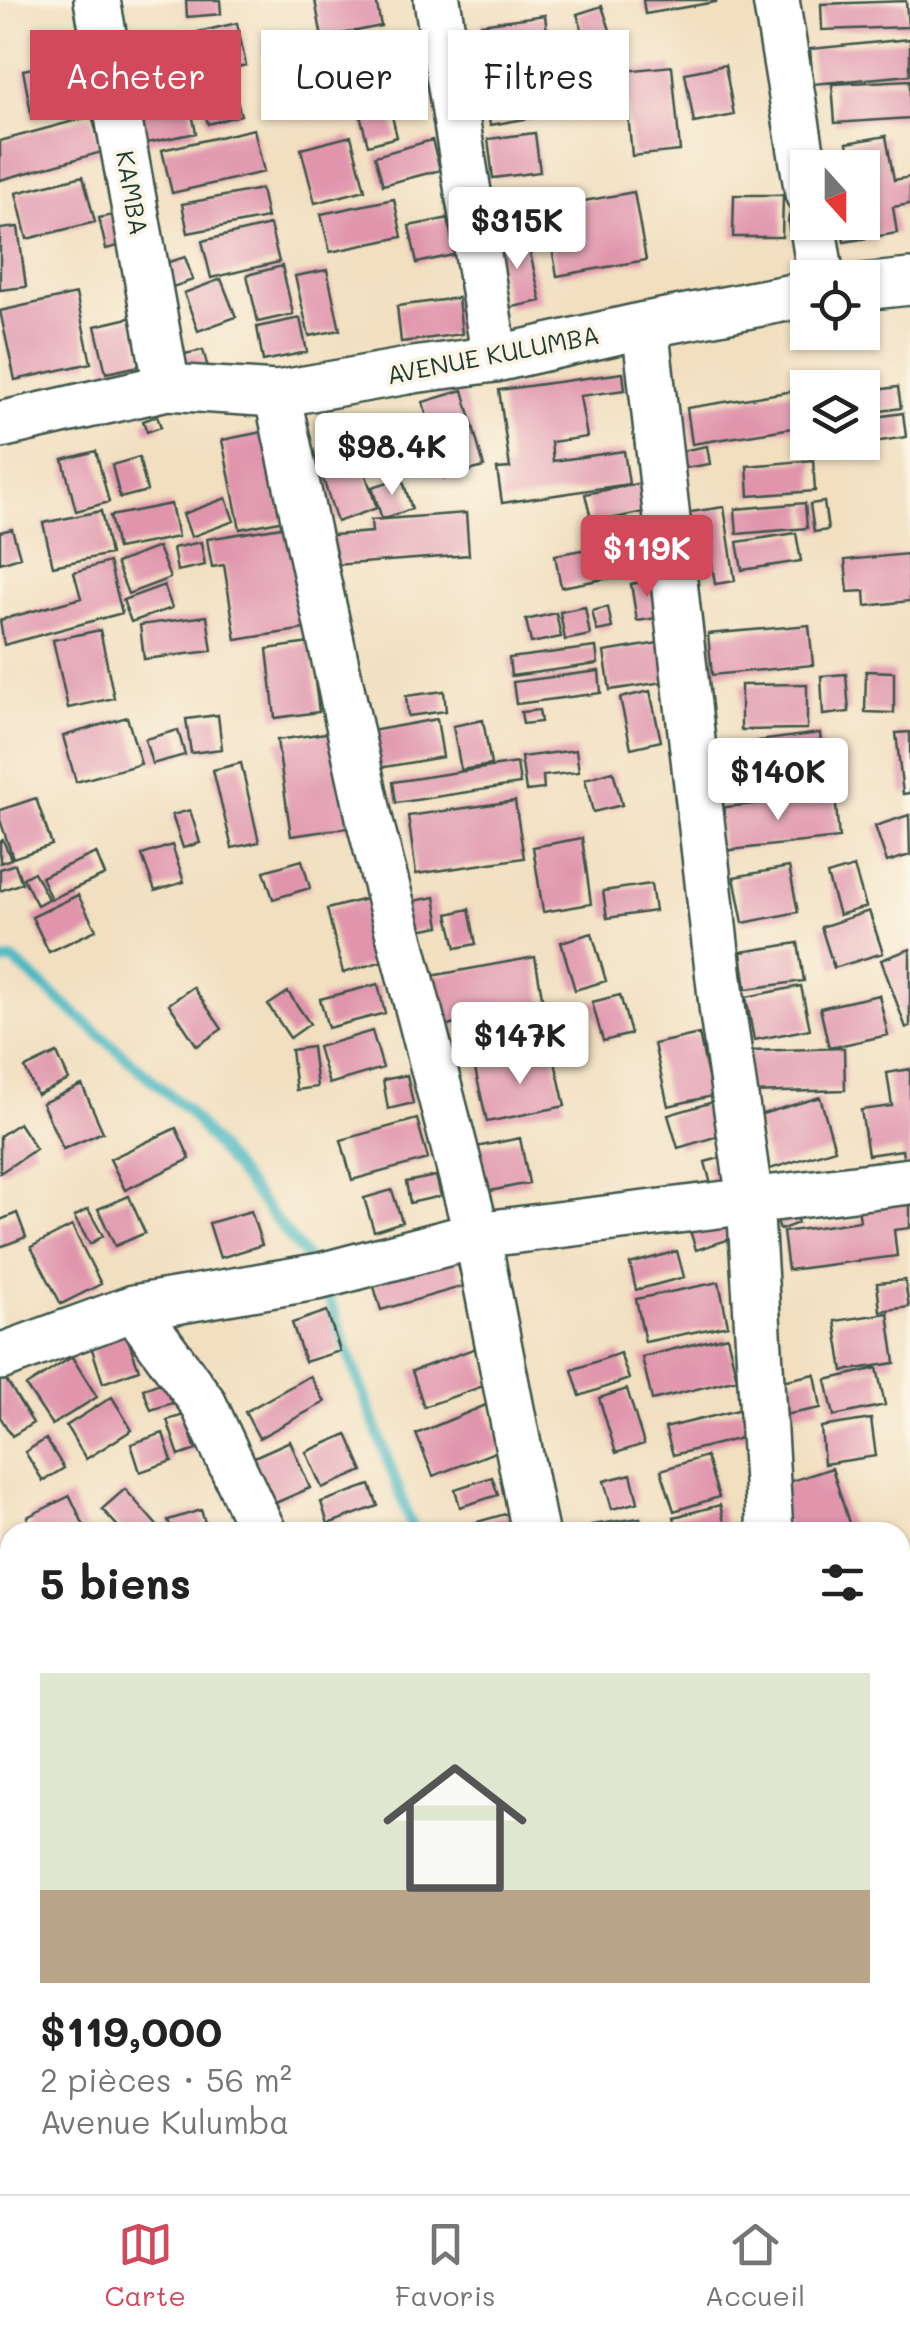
<!DOCTYPE html>
<html lang="fr">
<meta charset="utf-8">
<style>
body{margin:0;font-family:Mali,sans-serif;background:#f2f2f2;color:#222;height:100vh;display:flex;flex-direction:column;font-size:38px;white-space:nowrap}
*{box-sizing:border-box;margin:0}
p{font-size:32px;color:#767676}
.icon{flex:none;width:55px;height:55px;fill:none;stroke:currentColor;stroke-width:2;stroke-linecap:round;stroke-linejoin:round}
.map{position:relative;flex:1;overflow:hidden}
.side{position:absolute;left:0px;top:1522px;width:910px;height:672px;display:flex;flex-direction:column;background:#fff;border-radius:30px 30px 0 0;box-shadow:0 2px 8px #0004}
.side>*{flex:none}
.hud{position:absolute;left:30px;top:30px;width:850px;height:90px;display:flex;gap:20px}
.needle{width:65px;rotate:159deg}
.tools{position:absolute;left:790px;top:150px;display:grid;gap:20px}
.tools a{display:grid;place-items:center;width:90px;height:90px;border-radius:0px;background:#fff;box-shadow:0 2px 8px #0004;font-size:50px}
.price{position:absolute;translate:-50% -85px;padding:0 22px;border-radius:10px;background:#fff;color:#222;font-size:32px;line-height:65px;filter:drop-shadow(0 2px 5px #0008)}
.price::after{content:'';position:absolute;left:50%;top:60px;width:30px;height:22px;margin-left:-15px;background:inherit;clip-path:polygon(0 0,100% 0,50% 100%)}
.price.selected{background:#d1495b;color:#fff}
ul{padding:0;list-style:none}
li{display:grid;align-content:center;gap:20px;height:530px;padding:0 40px}
li span{display:grid;place-items:center;height:310px;border-radius:0px;color:#555}
li>.icon{margin-inline-start:auto}
span .icon{width:180px;height:180px;fill:#fffc;stroke-width:1}
li b{font-size:42px}
h2{display:flex;justify-content:space-between;align-items:center;height:120px;padding:0 40px;font-size:42px}
.pill{padding:0 35px;border-radius:0px;background:#fff;box-shadow:0 2px 8px #0004;font-size:35px;line-height:90px}
.pill.selected{background:#d1495b;color:#fff}
.dock{display:flex;justify-content:space-around;align-items:center;height:140px;border-top:2px solid #e0e0e0;background:#fff;font-size:28px;color:#767676}
.dock a{display:grid;justify-items:center;gap:5px}
.dock .selected{color:#d1495b}
.map>svg:first-child{display:block}
.lines{fill:none;stroke-linecap:round;stroke-linejoin:round}
.stream{stroke:#49b8c1;stroke-width:11}
.building{fill:#e095ad}
.street-casing{stroke:#3e5549;stroke-width:50}
.street{stroke:#fff;stroke-width:45}
.labels{text-anchor:middle;stroke-width:8;stroke-linejoin:round;paint-order:stroke}
.street-label{font-size:25px;fill:#1f3d34;stroke:#fcf5e5}
</style>
<div class="map">
<svg width="910" height="2194" viewBox="0 0 910 2194">
<rect width="100%" height="100%" fill="#fcf5e5"/>
<filter id="ink" filterUnits="userSpaceOnUse"><feTurbulence type="fractalNoise" baseFrequency=".01" numOctaves="2"/><feDisplacementMap in="SourceGraphic" scale="20" xChannelSelector="R" yChannelSelector="G"/><feConvolveMatrix kernelMatrix="1 2 1 2 8 2 1 2 1" color-interpolation-filters="sRGB"/></filter>
<filter id="wash" filterUnits="userSpaceOnUse"><feTurbulence type="fractalNoise" baseFrequency=".0048" numOctaves="4" result="noise"/><feDisplacementMap in="SourceGraphic" scale="40" xChannelSelector="R" yChannelSelector="G"/><feGaussianBlur stdDeviation="2.25" result="paint"/><feColorMatrix in="noise" values="0 0 0 0 0 0 0 0 0 0 0 0 0 0 0 0 0 1.4 0 .05"/><feComposite in="paint" operator="in"/></filter>
<g filter="url(#wash)">
<rect width="100%" height="100%" fill="#f1dfc0"/>
<g class="lines">
<path class="stream" d="M0 962 13 960 187 1110 314 1267
M323 1283 414 1532
M680 2185 683 2194"/>
</g>
<g id="blocks">
<path class="building" d="M186 0H220L221 14 187 17Z
M315 0H376L381 26 322 38Z
M643 0H716V2L645 14Z
M906 1 908 27 822 30 821 4Z
M602 6 611 33 586 42 577 14Z
M545 15 550 57 486 65 481 24Z
M237 23 246 65 170 83 159 41Z
M301 37 305 57 312 56 318 92 274 101 263 45Z
M910 39V75L813 84 810 49Z
M426 41 430 54 416 59 412 46Z
M378 42 383 56 369 60 365 46Z
M63 62 73 110 32 118 23 70Z
M379 65 385 87 358 95 352 73Z
M725 65 734 115 694 123 685 73Z
M672 66 680 151 632 156 624 71Z
M229 72 241 115 208 124 197 81Z
M578 73 584 109 490 125 484 89Z
M910 80V118L835 123 832 84Z
M189 98 196 133 142 144 135 109Z
M388 99 397 137 368 145 358 107Z
M92 116 102 152 0 180V141Z
M254 129 264 172 172 193 162 150Z
M535 133 540 172 493 178 488 139Z
M351 136 365 190 315 203 301 149Z
M886 136 894 180 910 177V204L893 207 897 233 844 242 840 222H862V168H852L847 143Z
M432 140 440 170 383 185 375 156Z
M83 176 95 222 27 239 16 193Z
M261 189 267 218 188 233 182 204Z
M634 192 646 260 557 276 545 208Z
M734 195H783L782 237H733Z
M394 199 402 237 330 252 321 214Z
M127 212 134 242 106 249 99 218Z
M449 218 457 254 417 263 409 226Z
M270 225 279 262 211 278 202 241Z
M18 227 26 287 0 290V229Z
M526 235 541 301 508 308 493 243Z
M185 257 193 280 167 289 159 265Z
M282 266 293 314 258 322 247 275Z
M327 270 340 330 309 336 295 276Z
M221 279 236 317 198 331 184 293Z
M76 294 91 363 15 380 0 311Z
M458 298 462 334 401 342 397 306Z
M133 317 144 365 106 373 95 326Z
M300 318 307 352 263 361 257 327Z
M203 350 208 368 175 376 171 357Z
M623 373 625 390 580 396 587 437 551 442 553 461 624 451 629 484 502 503 497 469 510 468 499 390Z
M898 387 901 408 862 414V392Z
M463 390 484 467 444 478 423 402Z
M794 391 799 427 692 444 687 408Z
M903 413 906 437 862 444V419Z
M157 416 161 427 147 432 143 421Z
M267 431 284 520 240 529 222 440Z
M819 442H854V445L820 450Z
M355 443 377 508 337 522 316 457Z
M707 446 710 464 678 469 676 452Z
M96 451 109 502 76 511 63 460Z
M139 457 147 491 120 498 112 465Z
M813 460 815 491 749 496 747 466Z
M402 478 412 509 382 519 372 487Z
M642 483 648 511 592 523 585 494Z
M226 498 234 521 191 537 183 514Z
M824 502 828 530 814 532 810 504Z
M805 503 807 528 737 534 735 509Z
M171 504 178 537 117 549 110 516Z
M724 507 735 581 715 584 712 565 692 568 684 513Z
M101 511 110 554 53 566 43 523Z
M466 513 469 555 321 566 320 536 372 532 371 520Z
M288 526 305 629 236 640 224 565 212 567 207 539Z
M12 529 20 557 0 563V532Z
M796 533 801 561 742 570 737 542Z
M201 542 205 565 177 571 173 548Z
M620 543 626 575 561 587 555 555Z
M158 547 170 578 128 594 116 563Z
M907 554 910 601 866 606 865 591 848 592 845 560Z
M109 562 122 613 4 645 0 620 81 598 74 572Z
M656 579 663 617 637 621 631 584Z
M164 585 172 608 131 622 123 600Z
M585 607 590 635 565 640 560 612Z
M608 607 612 628 597 631 592 611Z
M556 613 561 637 531 643 526 620Z
M207 616 212 651 144 659 140 625Z
M809 625 813 665 712 675 708 634Z
M100 630 114 698 68 708 53 640Z
M671 641 677 680 610 690 604 652Z
M310 643 319 712 275 718 267 649Z
M596 647 598 664 511 676 509 658Z
M599 671 601 693 516 704 513 682Z
M866 671 894 672V713L865 712Z
M846 674 849 712 823 715 821 676Z
M807 684V729L741 730V685Z
M444 691 446 711 408 716 406 696Z
M650 691 661 741 631 748 620 698Z
M539 710 541 722 523 724 521 712Z
M218 715 222 749 191 753 186 719Z
M127 717 141 764 76 782 63 736Z
M437 719 443 757 373 769 366 732Z
M483 720 491 765 461 770 453 726Z
M178 730 185 755 152 764 145 739Z
M340 731 354 827 291 836 277 740Z
M910 732V793L903 794 896 733Z
M820 733 826 786 764 794 758 741Z
M576 750 579 772 543 776 544 789 526 791 521 757Z
M241 763 259 842 232 848 213 770Z
M517 763 520 784 396 803 393 782Z
M613 771 622 805 593 812 585 779Z
M835 795 839 838 722 851 717 808Z
M36 798 52 845 13 858 0 820V810Z
M515 801 524 858 416 874 408 816Z
M190 810 200 843 183 848 172 815Z
M909 815 910 855 887 862 875 826Z
M582 838 591 904 543 912 533 847Z
M3 840 11 859 0 863V842Z
M172 845 184 882 155 891 142 855Z
M96 853 105 875 51 899 41 877Z
M302 860 310 888 273 899 264 871Z
M15 864 22 883 0 891V869Z
M789 867 798 912 743 923 734 877Z
M854 867 866 907 839 915 827 875Z
M34 872 48 899 37 905 23 878Z
M651 884 655 911 607 918 603 891Z
M78 895 96 930 49 952 32 917Z
M373 897 390 959 343 973 327 909Z
M435 897 440 926 403 933 398 904Z
M469 909 476 944 456 948 448 914Z
M869 911 883 953 834 968 821 927Z
M592 933 606 981 575 990 561 942Z
M798 943 804 981 746 989 741 952Z
M910 949V1026L906 1028 881 960Z
M535 957 544 1008 440 1027 431 976Z
M378 984 385 1013 328 1028 320 999Z
M801 986 810 1029 754 1040 746 997Z
M193 987 222 1029 197 1046 169 1004Z
M288 992 310 1024 290 1038 268 1005Z
M620 995 631 1034 603 1041 592 1002Z
M879 995 888 1035 829 1048 820 1008Z
M372 1031 383 1068 329 1084 318 1047Z
M699 1034 712 1096 668 1106 654 1044Z
M312 1047 317 1087 296 1090 291 1050Z
M844 1048 845 1090 748 1093 747 1051Z
M57 1053 69 1080 37 1095 25 1068Z
M553 1053 565 1106 487 1122 475 1069Z
M910 1069V1167L905 1168 902 1150 868 1155 861 1110 892 1106 887 1073Z
M407 1075 413 1103 388 1109 383 1080Z
M82 1085 103 1132 63 1149 42 1103Z
M820 1097 835 1149 770 1169 755 1116Z
M723 1099 732 1132 678 1148 668 1115Z
M417 1119 428 1159 352 1180 341 1140Z
M19 1123 36 1149 0 1173V1136Z
M176 1128 190 1159 125 1190 110 1159Z
M520 1138 529 1183 485 1192 476 1147Z
M731 1155 741 1193 715 1199 705 1162Z
M436 1176 441 1196 410 1203 406 1182Z
M392 1190 402 1222 374 1231 364 1198Z
M910 1193V1228L894 1230 897 1256 788 1270 783 1232 860 1221 857 1199Z
M129 1196 145 1233 115 1246 98 1209Z
M792 1207 798 1223 780 1230 774 1214Z
M88 1209 103 1236 90 1244 74 1217Z
M251 1211 262 1245 220 1258 209 1223Z
M17 1213 26 1237 0 1247V1220Z
M733 1213 740 1236 696 1250 689 1227Z
M72 1226 101 1284 61 1304 31 1247Z
M452 1245 464 1286 381 1310 369 1270Z
M677 1251 684 1277 636 1290 630 1264Z
M905 1280 909 1307 880 1311 877 1283Z
M719 1282 728 1325 645 1342 636 1299Z
M327 1311 340 1351 305 1362 292 1323Z
M888 1313 895 1363 843 1371 835 1321Z
M122 1322 139 1370 103 1383 87 1334Z
M727 1336 737 1379 652 1400 642 1357Z
M476 1348 489 1384 424 1407 412 1371Z
M620 1353 629 1379 580 1396 572 1370Z
M72 1357 97 1397 52 1425 26 1386Z
M877 1368 885 1405 834 1416 826 1380Z
M0 1370 33 1423 12 1436 0 1417Z
M815 1374 821 1408 779 1416 772 1383Z
M310 1376 325 1402 259 1438 245 1412Z
M175 1378 182 1400 151 1410 143 1389Z
M627 1389 644 1444 616 1453 599 1398Z
M112 1397 132 1430 86 1459 66 1426Z
M486 1405 503 1449 433 1476 416 1434Z
M742 1409 749 1436 673 1455 665 1428Z
M184 1415 196 1450 179 1456 167 1420Z
M871 1419 876 1456 824 1464 821 1427Z
M163 1433 172 1461 140 1472 131 1444Z
M347 1434 363 1471 322 1488 306 1452Z
M46 1439 64 1468 43 1481 25 1452Z
M290 1441 310 1488 273 1504 252 1458Z
M706 1456 719 1497 674 1511 661 1470Z
M832 1468 851 1530 844 1532H787L773 1487Z
M631 1474 638 1502 612 1509 604 1481Z
M492 1477 498 1495 460 1507 455 1489Z
M370 1485 378 1506 328 1524 321 1502Z
M125 1489 160 1529 156 1532H123L102 1509Z
M70 1496 87 1532H34L27 1517Z
M720 1505 725 1526 702 1532H678L674 1517Z
M201 1510 208 1532H172L168 1520Z
M512 1512 518 1532H465L463 1526Z
M640 1518 642 1532H592L591 1525Z
M910 1601V1639L904 1640 900 1602Z
M10 1663V1701L0 1705V1668Z
M910 1715V1734L900 1736V1716Z
M10 1721V1751L6 1754 0 1746V1728Z
M900 1786H902L907 1821 900 1822Z
M910 1831V1868L900 1870V1833Z
M910 1899V1952L900 1955V1902Z
M10 1905V1964L0 1947V1911Z
M910 1997V2032L900 2033V1998Z
M910 2086V2132L900 2135V2088Z
M910 2139V2180L900 2184V2142Z
M10 2148V2185H41L26 2194H0V2154Z
M153 2185H200L205 2194H139Z
M212 2185H239L225 2194H218Z
M249 2185H300L306 2194H255Z
M763 2185H769L772 2194H752L750 2189Z
M779 2185H813L816 2194H782Z"/>
</g>
</g>
<g filter="url(#ink)">
<use href="#blocks" fill-opacity="0" stroke="#3e5549" stroke-width="2.5"/>
<g class="lines">
<defs>
<path id="street" d="M97 0 167 387
M437 0 495 359
M776 0 808 193
M812 222 821 278
M862 287 910 282
M645 325 723 1014 750 1200 770 1532
M277 394 371 826 477 1235 535 1532
M0 425 167 387 277 394 413 370 495 359 645 325 808 294
M134 1308 203 1403 263 1532
M0 1357 134 1308 321 1276 477 1235 910 1181
M0 1578 10 1594
M0 2089 10 2105
M60 2185 66 2194
M376 2185 382 2194
M819 2185 822 2194
M617 2194 621 2192"/>
</defs>
<use href="#street" class="street-casing"/>
<use href="#street" class="street"/>
</g>
</g>
<g class="labels">
<g class="street-label">
<text transform="translate(132 193) rotate(80)" y="9">KAMBA</text>
<text transform="translate(493 355) rotate(-11)" y="9">AVENUE KULUMBA</text>
</g>
</g>
</svg>
<div class="tools">
<a><svg class="needle" viewBox="-14 -14 28 28"><path d="M0-13l5 13h-10z" fill="#e53935"/><path d="M0 13l5-13h-10z" fill="#767676"/></svg></a>
<a><svg class="icon" aria-label="locate" viewBox="0 0 24 24"><circle cx="12" cy="12" r="6"/><path d="M12 2v4M12 18v4M2 12h4M18 12h4"/></svg></a>
<a><svg class="icon" aria-label="layers" viewBox="0 0 24 24"><path d="M12 4l9 5-9 5-9-5zM3 14l9 5 9-5"/></svg></a>
</div>
<b class="price" style="left:517px;top:272px">$315K</b>
<b class="price" style="left:392px;top:498px">$98.4K</b>
<b class="price selected" style="left:647px;top:600px">$119K</b>
<b class="price" style="left:778px;top:823px">$140K</b>
<b class="price" style="left:520px;top:1087px">$147K</b>
<div class="hud">
<a class="pill selected">Acheter</a>
<a class="pill">Louer</a>
<a class="pill">Filtres</a>
</div>
<section class="side">
<h2>5 biens<svg class="icon" aria-label="filters" viewBox="0 0 24 24"><path d="M4 7h16M4 17h16"/><circle cx="9" cy="7" r="2"/><circle cx="15" cy="17" r="2"/></svg></h2>
<ul>
<li><span style="background:linear-gradient(#dfe7d0 70%,#b9a48a 0)"><svg class="icon" aria-label="home" viewBox="0 0 24 24"><path d="M3 11l9-7 9 7M6 9v11h12V9"/></svg></span><div><b>$119,000</b><p>2 pièces · 56 m²</p><p>Avenue Kulumba</p></div></li>
</ul>
</section>
</div>
<nav class="dock">
<a class="selected"><svg class="icon" aria-label="map" viewBox="0 0 24 24"><path d="M3 6l6-2 6 2 6-2v14l-6 2-6-2-6 2zM9 4v14M15 6v14"/></svg>Carte</a>
<a><svg class="icon" aria-label="saved" viewBox="0 0 24 24"><path d="M7 4h10v16l-5-4-5 4z"/></svg>Favoris</a>
<a><svg class="icon" aria-label="home" viewBox="0 0 24 24"><path d="M3 11l9-7 9 7M6 9v11h12V9"/></svg>Accueil</a>
</nav>
